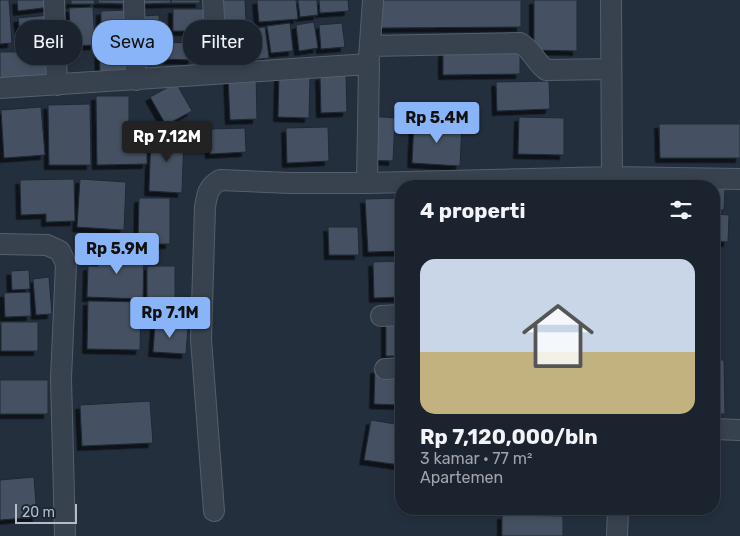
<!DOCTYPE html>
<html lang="id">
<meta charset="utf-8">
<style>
body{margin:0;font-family:Rubik,sans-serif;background:#242b36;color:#f1f3f6;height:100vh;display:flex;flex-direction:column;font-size:19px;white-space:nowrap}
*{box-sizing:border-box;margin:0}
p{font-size:16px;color:#a0a4aa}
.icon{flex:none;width:28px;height:28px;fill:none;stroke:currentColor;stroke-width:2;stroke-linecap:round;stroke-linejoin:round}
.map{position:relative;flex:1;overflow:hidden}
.details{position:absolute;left:395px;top:180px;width:325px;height:335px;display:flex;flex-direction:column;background:#1b232e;border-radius:20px;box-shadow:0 2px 8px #0003,0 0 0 1px #39404a}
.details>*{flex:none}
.top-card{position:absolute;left:15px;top:20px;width:305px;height:45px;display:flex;gap:10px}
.scale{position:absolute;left:15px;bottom:12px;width:62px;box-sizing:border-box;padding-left:5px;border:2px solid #b4bcc9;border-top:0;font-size:14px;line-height:18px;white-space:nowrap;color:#b4bcc9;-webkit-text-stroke:4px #1d2633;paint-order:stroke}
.price{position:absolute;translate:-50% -42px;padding:0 11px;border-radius:5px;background:#8ab4f8;color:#111;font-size:16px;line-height:32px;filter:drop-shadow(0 1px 2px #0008)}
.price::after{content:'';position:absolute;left:50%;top:30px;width:15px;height:11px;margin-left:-8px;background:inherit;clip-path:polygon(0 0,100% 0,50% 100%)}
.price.current{background:#222;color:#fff}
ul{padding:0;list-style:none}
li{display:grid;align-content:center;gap:10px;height:265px;padding:0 25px}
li+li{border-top:1px solid #39404a}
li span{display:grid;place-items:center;height:155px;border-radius:15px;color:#555}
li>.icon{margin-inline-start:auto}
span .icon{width:90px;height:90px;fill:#fffc;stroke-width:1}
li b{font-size:21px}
h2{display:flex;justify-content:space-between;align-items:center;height:60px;padding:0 25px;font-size:21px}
.pill{padding:0 18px;border-radius:20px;background:#1b232e;box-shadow:0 2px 8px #0003,0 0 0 1px #39404a;font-size:18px;line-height:45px}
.pill.current{background:#8ab4f8;color:#111}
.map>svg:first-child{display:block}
.building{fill:#455162;stroke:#1f2835;filter:url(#shadow)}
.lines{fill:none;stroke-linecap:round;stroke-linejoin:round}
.minor-casing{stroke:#565f6c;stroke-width:22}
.minor{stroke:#38414e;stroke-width:20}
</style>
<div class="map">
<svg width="740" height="536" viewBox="0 0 740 536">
<defs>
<filter id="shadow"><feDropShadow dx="-4.5" dy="4.5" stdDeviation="0" flood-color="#0009"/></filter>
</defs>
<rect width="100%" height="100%" fill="#242f3e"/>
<path class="building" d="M0 0H9L12 43 0 44Z
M17 0H49L50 7 18 11Z
M71 0H94L95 4H71Z
M98 0H126V4L98 3Z
M140 0H171V3L140 4Z
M171 0H200V3H171Z
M222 0H245L246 21 224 23Z
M257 0H296L298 19 259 22Z
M298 0H317L318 15 300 17Z
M319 0H348L349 11 320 13Z
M376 0H521V27L376 28Z
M534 0H577V51L534 50Z
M93 7 95 45 71 46 69 8Z
M173 9H206V31H173Z
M127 10V35H101V11Z
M49 15 52 41 22 44 18 18Z
M159 15 160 37 144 38 142 16Z
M314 22 318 48 299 51 296 25Z
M290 23 293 51 271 53 267 26Z
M342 23 345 47 321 49 319 25Z
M265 27 269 58 228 63 224 32Z
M124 39 126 71 100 72 99 40Z
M164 42 193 43 192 60 163 59Z
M520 51V74L443 75V52Z
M0 52H49L48 82 0 81Z
M256 75 257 119 230 120 228 76Z
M346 75 347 112 321 113 320 76Z
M279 76H310L309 118 278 117Z
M549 81 550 109 497 111 496 82Z
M176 83 192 111 166 125 150 97Z
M96 96H129V128H147V164L97 165Z
M90 104 91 165H49L48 105Z
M41 107 45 155 4 158 1 110Z
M371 116 395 118 393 161 369 160Z
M519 117 564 118V155L518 154Z
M414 122 462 124 460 166 412 163Z
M659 124H740V158H660Z
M328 127 329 161 287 163 286 128Z
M245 128 246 152 210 154 209 129Z
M151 133 184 134 182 193 149 191Z
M74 179 75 221 46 222V214L21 215 20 180Z
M80 179 126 182 124 230 77 227Z
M714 189H725L724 210H714Z
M139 198H170V244H138Z
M401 198V251L368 252 365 199Z
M714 214 729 215 728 242 714 241Z
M328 227H358L359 255H329Z
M98 248 144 250 143 299 87 297 88 266H98Z
M401 261V297L374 298 373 262Z
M147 266H175V318L147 317Z
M29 270 30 289 12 290 11 271Z
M49 277 52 314 36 315 33 279Z
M30 292 31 316 5 317 4 293Z
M88 301 141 302 140 350 87 349Z
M386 317H401V356H386Z
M1 322H38V351H1Z
M155 325 188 327 186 354 153 352Z
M714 360H724L725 414H714Z
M375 369 401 370V405L374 404Z
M0 380H48V414H0Z
M150 401 153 443 82 446 80 405Z
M371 420 401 425 400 465 364 460Z
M34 477 37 517 0 520V480Z
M502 515 563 516V536H502Z"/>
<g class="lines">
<defs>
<path id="minor" d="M54 0 57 85
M134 0 136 80
M213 0 217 73
M611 0 612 186
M370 46 520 43C532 49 535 62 546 70L610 69
M369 58 373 0
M0 88 369 64 367 183 612 177 740 179
M0 244 47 245 60 251 66 264 61 378 65 536
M381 316 401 315
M385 369 401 368
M714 429 740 430
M214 511 201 339 205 207C207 194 208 187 220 180L290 183H367
M617 536 618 509"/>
</defs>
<use href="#minor" class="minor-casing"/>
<use href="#minor" class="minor"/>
</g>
</svg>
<div class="scale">20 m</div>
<b class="price" style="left:437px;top:144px">Rp 5.4M</b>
<b class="price current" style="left:167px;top:163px">Rp 7.12M</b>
<b class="price" style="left:117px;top:275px">Rp 5.9M</b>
<b class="price" style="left:170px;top:339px">Rp 7.1M</b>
<div class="top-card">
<a class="pill">Beli</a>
<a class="pill current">Sewa</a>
<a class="pill">Filter</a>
</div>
<section class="details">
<h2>4 properti<svg class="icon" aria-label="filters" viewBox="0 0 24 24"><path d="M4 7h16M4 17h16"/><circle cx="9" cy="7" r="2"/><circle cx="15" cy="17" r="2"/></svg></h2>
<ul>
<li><span style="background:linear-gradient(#c9d6e8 60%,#c2b280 0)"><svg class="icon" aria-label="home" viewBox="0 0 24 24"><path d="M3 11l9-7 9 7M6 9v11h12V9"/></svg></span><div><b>Rp 7,120,000/bln</b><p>3 kamar · 77 m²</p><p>Apartemen</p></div></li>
</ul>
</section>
</div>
